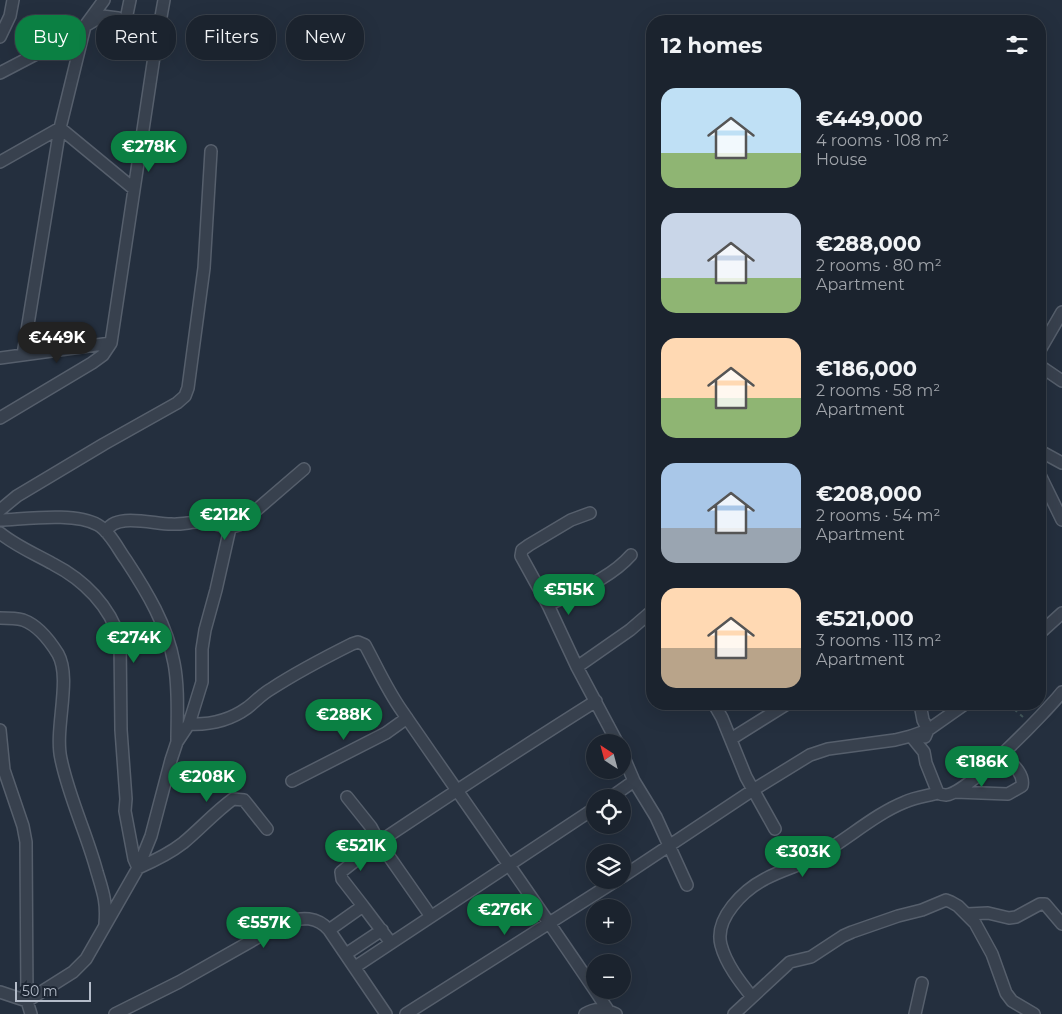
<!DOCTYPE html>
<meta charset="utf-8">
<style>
body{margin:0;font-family:Montserrat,sans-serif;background:#282f3a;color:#f1f3f6;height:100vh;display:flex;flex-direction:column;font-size:19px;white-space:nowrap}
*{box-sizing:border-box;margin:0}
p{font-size:16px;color:#a0a4aa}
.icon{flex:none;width:28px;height:28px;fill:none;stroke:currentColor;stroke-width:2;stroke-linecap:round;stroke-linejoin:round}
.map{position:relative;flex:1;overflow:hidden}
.sheet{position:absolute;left:646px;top:15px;width:400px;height:695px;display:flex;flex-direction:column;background:#1b232e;border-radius:20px;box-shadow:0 5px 20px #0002,0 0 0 1px #39404a}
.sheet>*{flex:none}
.guide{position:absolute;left:15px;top:15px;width:475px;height:45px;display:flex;gap:10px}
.needle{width:32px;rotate:324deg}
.fabs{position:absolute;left:586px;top:734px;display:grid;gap:10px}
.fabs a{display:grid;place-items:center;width:45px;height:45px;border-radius:50%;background:#1b232e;box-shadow:0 5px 20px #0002,0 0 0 1px #39404a;font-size:25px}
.scale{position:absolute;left:15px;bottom:12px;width:76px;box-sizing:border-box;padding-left:5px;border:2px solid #b4bcc9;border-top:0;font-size:14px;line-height:18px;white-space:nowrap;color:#b4bcc9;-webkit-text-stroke:4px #1d2633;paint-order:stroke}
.price{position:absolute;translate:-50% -42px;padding:0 11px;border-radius:18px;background:#0b8043;color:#fff;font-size:16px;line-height:32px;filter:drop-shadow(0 1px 2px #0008)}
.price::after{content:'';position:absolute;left:50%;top:30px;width:15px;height:11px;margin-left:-8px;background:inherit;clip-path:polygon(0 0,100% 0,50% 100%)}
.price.on{background:#222;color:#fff}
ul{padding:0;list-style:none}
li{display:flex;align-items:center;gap:15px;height:125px;padding:0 15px}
li span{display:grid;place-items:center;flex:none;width:140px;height:100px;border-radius:15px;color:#555}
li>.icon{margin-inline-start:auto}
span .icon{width:60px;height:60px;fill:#fffc;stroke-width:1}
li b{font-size:21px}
h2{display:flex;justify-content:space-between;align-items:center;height:60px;padding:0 15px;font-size:21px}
.pill{padding:0 18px;border-radius:20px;background:#1b232e;box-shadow:0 5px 20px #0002,0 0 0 1px #39404a;font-size:18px;line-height:45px}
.pill.on{background:#0b8043;color:#fff}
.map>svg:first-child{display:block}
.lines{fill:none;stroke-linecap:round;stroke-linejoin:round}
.minor-casing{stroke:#565f6c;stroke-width:14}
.path{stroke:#44595c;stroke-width:2;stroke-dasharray:4 4;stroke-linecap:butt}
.minor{stroke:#38414e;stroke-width:11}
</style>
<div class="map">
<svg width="1062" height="1014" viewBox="0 0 1062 1014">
<rect width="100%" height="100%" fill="#242f3e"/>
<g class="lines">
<defs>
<path id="minor" d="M125 24 130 0
M0 37 10 16 13 0
M0 73 65 39 85 26 104 0
M0 162 60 128 134 189
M1040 350 1062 312
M23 355 60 128 85 26 102 16 118 18 141 39
M0 358 111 343
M1040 366 1062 381
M0 418 92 363 103 355 111 343 155 50 164 0
M1040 451 1062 463
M1040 475 1062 520
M0 510 17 496 104 444 177 403 185 396 188 388 204 268 211 151
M590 513 571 520 529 545 522 550 521 556 548 605 577 667 617 742
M0 520C26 519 75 512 98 525 110 532 118 549 126 560 147 592 167 625 174 663 179 688 177 716 177 742
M106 532C114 512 153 524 171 524 182 525 194 521 205 522 219 523 226 530 239 525L304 469
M0 533C16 546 35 554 53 564 84 580 110 606 120 640L121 730 126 799 125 811 134 859 138 868C154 861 169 854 183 843 200 829 215 812 233 799L244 800 267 829
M548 605C576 591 610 579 631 555
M0 618C7 618 16 618 23 620 37 625 50 641 58 654 72 679 54 729 61 759 69 798 87 834 97 872 103 892 107 902 105 924
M1040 633 1062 613
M577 667 630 630 652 611
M714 704 722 718 746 777 775 829
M920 704 923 720 928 730 925 737
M189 724C210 725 229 721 247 708 255 702 262 694 271 689 297 672 324 658 352 644L358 642 365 645C377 667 387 690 402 711 470 810 541 909 608 1010
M0 730 4 770 23 826 26 842 27 1001 31 1014
M911 736 924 752 926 763 938 793C940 794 944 795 946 795 967 794 1047 711 1062 692
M731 739 787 704
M622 753 634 781 656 817 687 885
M292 781 386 733 407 718
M955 792 1008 794 1022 786C1025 773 1010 762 1002 754
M347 797 371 827 379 842 341 872 342 879 363 906
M610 798 634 781
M622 877 753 790 810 755 828 749 895 740 911 736 928 730 965 704
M967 914 988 913 1009 918 1016 917 1040 904H1045L1062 924
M430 915 379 842C451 794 523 747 596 701
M329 930 363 906 391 943
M346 954 382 930
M355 967 595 808
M0 992 27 1001 73 972 86 959 138 868 151 836 171 760 177 742 189 724 202 682V649L205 630 216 590 230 528
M752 997C740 982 726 964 721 945 714 918 744 890 765 879 783 869 803 865 821 854 849 838 875 814 905 802 915 797 927 796 938 793
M115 1014 179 982 285 922C302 917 317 916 329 930L386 1014
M406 1014 617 880
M585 1014C596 1007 605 1009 616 1014
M734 1014 790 962 811 957 843 936 852 932 898 916 922 910 946 900 951 902 958 906 975 923 992 954 1006 993 1012 1001 1034 1014
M915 1014 922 983"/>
</defs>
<use href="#minor" class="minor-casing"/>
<path class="path" d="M1008 704 1023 717"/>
<use href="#minor" class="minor"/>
</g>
</svg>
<div class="fabs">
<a><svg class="needle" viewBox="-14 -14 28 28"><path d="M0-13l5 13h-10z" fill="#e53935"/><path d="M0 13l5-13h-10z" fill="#a0a4aa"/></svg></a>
<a><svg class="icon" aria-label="locate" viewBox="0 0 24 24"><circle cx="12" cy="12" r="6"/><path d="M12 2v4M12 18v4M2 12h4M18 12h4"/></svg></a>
<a><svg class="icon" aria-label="layers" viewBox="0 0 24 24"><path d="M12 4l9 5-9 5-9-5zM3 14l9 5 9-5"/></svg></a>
<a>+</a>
<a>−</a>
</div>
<div class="scale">50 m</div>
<b class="price" style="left:149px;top:173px">€278K</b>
<b class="price on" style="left:57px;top:364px">€449K</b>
<b class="price" style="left:225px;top:541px">€212K</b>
<b class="price" style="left:569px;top:616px">€515K</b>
<b class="price" style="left:134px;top:664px">€274K</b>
<b class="price" style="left:344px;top:741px">€288K</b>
<b class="price" style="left:982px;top:788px">€186K</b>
<b class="price" style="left:207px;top:803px">€208K</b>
<b class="price" style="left:361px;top:872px">€521K</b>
<b class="price" style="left:803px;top:878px">€303K</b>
<b class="price" style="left:505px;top:936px">€276K</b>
<b class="price" style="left:264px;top:949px">€557K</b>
<div class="guide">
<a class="pill on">Buy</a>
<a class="pill">Rent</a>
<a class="pill">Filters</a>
<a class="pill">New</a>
</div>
<section class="sheet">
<h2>12 homes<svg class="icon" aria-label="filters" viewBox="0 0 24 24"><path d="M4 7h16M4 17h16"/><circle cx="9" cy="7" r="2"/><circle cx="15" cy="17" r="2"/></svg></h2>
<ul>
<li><span style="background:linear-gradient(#bfe0f5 65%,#8fb573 0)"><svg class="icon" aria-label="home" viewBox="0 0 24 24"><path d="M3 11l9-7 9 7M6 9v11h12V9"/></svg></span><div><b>€449,000</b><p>4 rooms · 108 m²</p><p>House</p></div></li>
<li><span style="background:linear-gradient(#c9d6e8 65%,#8fb573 0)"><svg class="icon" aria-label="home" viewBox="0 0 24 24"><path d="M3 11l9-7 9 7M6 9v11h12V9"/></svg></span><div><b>€288,000</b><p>2 rooms · 80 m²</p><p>Apartment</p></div></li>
<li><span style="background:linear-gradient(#ffd9b3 60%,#8fb573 0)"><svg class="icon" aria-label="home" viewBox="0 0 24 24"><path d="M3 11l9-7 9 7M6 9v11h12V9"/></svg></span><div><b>€186,000</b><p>2 rooms · 58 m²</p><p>Apartment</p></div></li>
<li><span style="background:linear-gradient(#a9c7e8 65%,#9aa5b1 0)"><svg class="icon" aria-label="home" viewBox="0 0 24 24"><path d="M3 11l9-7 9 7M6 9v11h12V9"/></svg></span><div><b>€208,000</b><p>2 rooms · 54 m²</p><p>Apartment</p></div></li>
<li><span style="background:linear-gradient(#ffd9b3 60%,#b9a48a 0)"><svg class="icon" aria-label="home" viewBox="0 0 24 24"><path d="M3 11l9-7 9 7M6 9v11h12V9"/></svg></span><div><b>€521,000</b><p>3 rooms · 113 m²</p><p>Apartment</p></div></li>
</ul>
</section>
</div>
